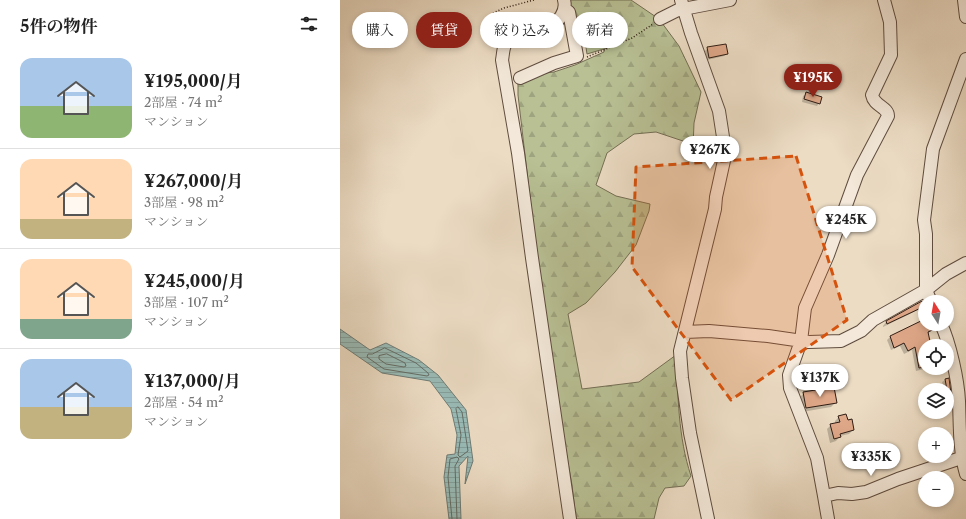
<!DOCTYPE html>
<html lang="ja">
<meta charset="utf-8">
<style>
body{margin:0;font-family:"Libre Caslon Text","Noto Serif JP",serif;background:#f6f6f6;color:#222;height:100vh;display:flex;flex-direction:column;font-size:15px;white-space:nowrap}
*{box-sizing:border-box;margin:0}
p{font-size:13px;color:#767676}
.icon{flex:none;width:22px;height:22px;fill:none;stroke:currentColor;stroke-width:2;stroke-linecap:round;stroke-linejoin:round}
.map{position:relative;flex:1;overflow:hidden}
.details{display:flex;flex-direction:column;background:#fff;width:340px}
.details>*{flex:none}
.top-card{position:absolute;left:12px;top:12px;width:380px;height:36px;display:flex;gap:8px}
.needle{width:26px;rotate:349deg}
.tools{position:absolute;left:578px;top:295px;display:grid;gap:8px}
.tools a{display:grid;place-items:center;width:36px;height:36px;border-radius:50%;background:#fff;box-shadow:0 2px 6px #0003;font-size:20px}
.price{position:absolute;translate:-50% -34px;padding:0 9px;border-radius:14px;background:#fff;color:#222;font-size:13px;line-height:26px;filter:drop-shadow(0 1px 2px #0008)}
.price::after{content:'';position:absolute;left:50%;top:24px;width:12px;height:9px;margin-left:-6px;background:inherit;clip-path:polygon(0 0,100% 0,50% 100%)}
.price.active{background:#8f2418;color:#fff}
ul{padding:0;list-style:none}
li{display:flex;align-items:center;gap:12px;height:100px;padding:0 20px}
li+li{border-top:1px solid #e0e0e0}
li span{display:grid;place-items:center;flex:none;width:112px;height:80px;border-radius:12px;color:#555}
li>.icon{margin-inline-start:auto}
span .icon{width:48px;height:48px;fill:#fffc;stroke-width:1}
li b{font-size:17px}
h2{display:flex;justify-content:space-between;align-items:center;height:48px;padding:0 20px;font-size:17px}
.tag{padding:0 14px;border-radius:18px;background:#fff;box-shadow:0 2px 6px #0003;font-size:14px;line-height:36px}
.tag.active{background:#8f2418;color:#fff}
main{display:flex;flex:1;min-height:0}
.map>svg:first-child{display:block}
.forest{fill:url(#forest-firs);stroke:#746e54}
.cemetery{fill:url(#cemetery-stones);stroke:#746e54}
.water{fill:url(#water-rules);stroke:#6f7b75}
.shadow{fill:#0003}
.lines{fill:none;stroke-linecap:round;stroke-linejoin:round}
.shore{stroke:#646c64;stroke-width:1}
.building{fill:#dfa889;stroke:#301c13}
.minor-casing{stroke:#5f4c3f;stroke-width:14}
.path{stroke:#301c13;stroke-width:1.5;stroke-dasharray:1 2;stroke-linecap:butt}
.minor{stroke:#f3e8d9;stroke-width:12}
.marked{fill:#d6530d;fill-opacity:0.2;stroke:#d6530d;stroke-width:3;stroke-dasharray:8 5;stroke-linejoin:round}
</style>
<main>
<section class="details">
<h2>5件の物件<svg class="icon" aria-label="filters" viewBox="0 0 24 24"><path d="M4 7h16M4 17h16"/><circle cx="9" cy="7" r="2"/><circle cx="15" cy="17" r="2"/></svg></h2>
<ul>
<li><span style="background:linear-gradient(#a9c7e8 60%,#8fb573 0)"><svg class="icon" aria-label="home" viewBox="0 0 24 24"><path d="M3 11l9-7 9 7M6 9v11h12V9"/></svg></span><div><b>¥195,000/月</b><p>2部屋 · 74 m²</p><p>マンション</p></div></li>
<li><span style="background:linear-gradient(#ffd9b3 75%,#c2b280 0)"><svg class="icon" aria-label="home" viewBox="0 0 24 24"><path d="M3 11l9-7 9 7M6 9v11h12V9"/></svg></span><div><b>¥267,000/月</b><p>3部屋 · 98 m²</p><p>マンション</p></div></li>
<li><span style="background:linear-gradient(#ffd9b3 75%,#7fa58c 0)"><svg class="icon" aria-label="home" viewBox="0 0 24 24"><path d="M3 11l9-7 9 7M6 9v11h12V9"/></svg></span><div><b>¥245,000/月</b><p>3部屋 · 107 m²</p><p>マンション</p></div></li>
<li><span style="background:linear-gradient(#a9c7e8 60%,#c2b280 0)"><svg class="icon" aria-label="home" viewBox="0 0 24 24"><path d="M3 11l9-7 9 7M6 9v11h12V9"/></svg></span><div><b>¥137,000/月</b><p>2部屋 · 54 m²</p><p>マンション</p></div></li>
</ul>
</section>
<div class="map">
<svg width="626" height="519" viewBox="0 0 626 519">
<defs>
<pattern id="forest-firs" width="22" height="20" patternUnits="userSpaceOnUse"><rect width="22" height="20" fill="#b8c094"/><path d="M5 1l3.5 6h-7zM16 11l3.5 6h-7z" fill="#9ea47f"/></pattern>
<pattern id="cemetery-stones" width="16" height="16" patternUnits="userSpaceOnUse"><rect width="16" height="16" fill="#b8c094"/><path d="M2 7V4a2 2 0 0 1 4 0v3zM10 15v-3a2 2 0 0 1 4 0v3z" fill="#9ea47f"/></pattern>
<pattern id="water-rules" width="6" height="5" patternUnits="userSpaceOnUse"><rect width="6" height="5" fill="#99bbb6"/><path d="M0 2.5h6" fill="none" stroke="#84a09c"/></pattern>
</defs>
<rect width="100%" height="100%" fill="#ecdcc4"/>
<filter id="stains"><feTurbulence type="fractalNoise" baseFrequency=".005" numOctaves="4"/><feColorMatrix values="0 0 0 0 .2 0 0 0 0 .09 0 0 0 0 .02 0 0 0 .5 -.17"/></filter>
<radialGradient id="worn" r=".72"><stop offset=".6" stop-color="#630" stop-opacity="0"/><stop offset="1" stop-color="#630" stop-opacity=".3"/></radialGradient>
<path class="forest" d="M228 0H291L319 19 339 46 361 92 354 123 353 147 343 141 316 132 294 134 267 153 256 185 276 196 310 204 309 211 296 245 275 272 246 303 228 314 242 389 299 382 336 355C338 395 338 437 351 476L344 486 325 488 319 498 314 519H236L232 485 208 352 178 95V76L214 72 235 65 264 52 265 33 257 18 238 25 229 8Z"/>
<path class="cemetery" d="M260 18 264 19 269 32 267 48 247 54 243 27Z"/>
<path class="water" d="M0 329 30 350 46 343 79 360 98 375 126 410 133 461 125 484 128 456 119 466 121 519H109L104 477 107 455 115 454 117 435 111 409 90 381 42 373 0 344Z"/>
<path class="shadow" d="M368 48 387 54 384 56 367 60 365 51Z
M466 94 479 103 477 106 462 102 463 96Z
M582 302 585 307 584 312 580 314 578 310 543 327V326L546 322Z
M585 321V324H592L594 328 588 333 590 346H585V368H588L576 371 572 350 564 354 560 346 551 350 547 340 550 337Z
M605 380 611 403 607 406V390H595L604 388 602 382Z
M585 392V406L583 395Z
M464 393 496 402 491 407 462 412 459 398Z
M499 417 507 421 513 430 509 434 500 436 496 441 490 443 487 429 491 425 495 424V421Z"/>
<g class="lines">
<path class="shore" d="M45 348 76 363 88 373 89 375 87 376 44 369 27 357 28 354H32Z
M47 354 65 363 66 366 64 367 46 364 39 359V356Z
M118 407 122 412 128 451 120 457 118 455 121 435 116 409Z
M112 519 108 477 110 459 117 457 119 459 115 466 117 519"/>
</g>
<path class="building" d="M386 44 388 54 369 58 367 47Z
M466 92 482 97 480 104 464 99Z
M582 301 585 306 547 324 546 321Z
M585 319V324H594L595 329 588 332 591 346H585V367L579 368 575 347 568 351 564 343 554 348 550 336Z
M609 378 612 401V404H610L609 400H607V390L605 379Z
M494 387 497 403 466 408 463 392Z
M506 414 508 420 512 419 514 430 500 434 501 437 494 439 490 424 500 422 498 416Z"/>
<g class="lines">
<defs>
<path id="minor" d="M224 0C227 11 219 23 207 27 192 32 175 29 165 45 163 49 163 55 162 60L178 153 192 258 230 519
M341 0 351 33 379 111 383 137 385 156 376 197 375 209 340 351 342 378 350 433 368 519
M624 0 626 17
M320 19 338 10 390 0
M180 78 214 63 237 56 229 12 225 9
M591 302 586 290V234L584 220 593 149 626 59
M601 324C610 343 618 380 619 401 620 426 619 450 626 474
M345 332 369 331 428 336 469 342 501 341 521 331 533 320 586 290 606 274 626 263
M484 496 477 458 450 388 449 375 461 341 465 308 488 255 517 175 548 116C548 107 534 106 532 95L551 55 550 22 544 0
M488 519 484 496 498 493 512 494 526 492 558 479 621 458"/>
</defs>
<use href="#minor" class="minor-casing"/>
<path class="path" d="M153 13 164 8 194 0
M247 57 292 38 313 24"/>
<use href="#minor" class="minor"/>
</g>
<path class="marked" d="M456 156 507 320 391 400 292 267 296 167Z"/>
<rect width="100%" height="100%" filter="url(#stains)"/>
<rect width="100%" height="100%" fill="url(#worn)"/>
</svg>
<div class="tools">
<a><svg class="needle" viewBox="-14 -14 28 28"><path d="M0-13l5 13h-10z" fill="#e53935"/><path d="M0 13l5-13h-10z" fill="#767676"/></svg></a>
<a><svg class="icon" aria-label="locate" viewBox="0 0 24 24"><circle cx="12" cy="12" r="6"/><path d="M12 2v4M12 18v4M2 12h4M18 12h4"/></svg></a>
<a><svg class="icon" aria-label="layers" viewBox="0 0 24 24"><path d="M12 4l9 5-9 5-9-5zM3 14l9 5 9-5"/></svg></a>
<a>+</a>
<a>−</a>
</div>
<b class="price active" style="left:473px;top:98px">¥195K</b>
<b class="price" style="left:370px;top:170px">¥267K</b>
<b class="price" style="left:506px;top:240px">¥245K</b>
<b class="price" style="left:480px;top:398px">¥137K</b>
<b class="price" style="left:531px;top:477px">¥335K</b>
<div class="top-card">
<a class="tag">購入</a>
<a class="tag active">賃貸</a>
<a class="tag">絞り込み</a>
<a class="tag">新着</a>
</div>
</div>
</main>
